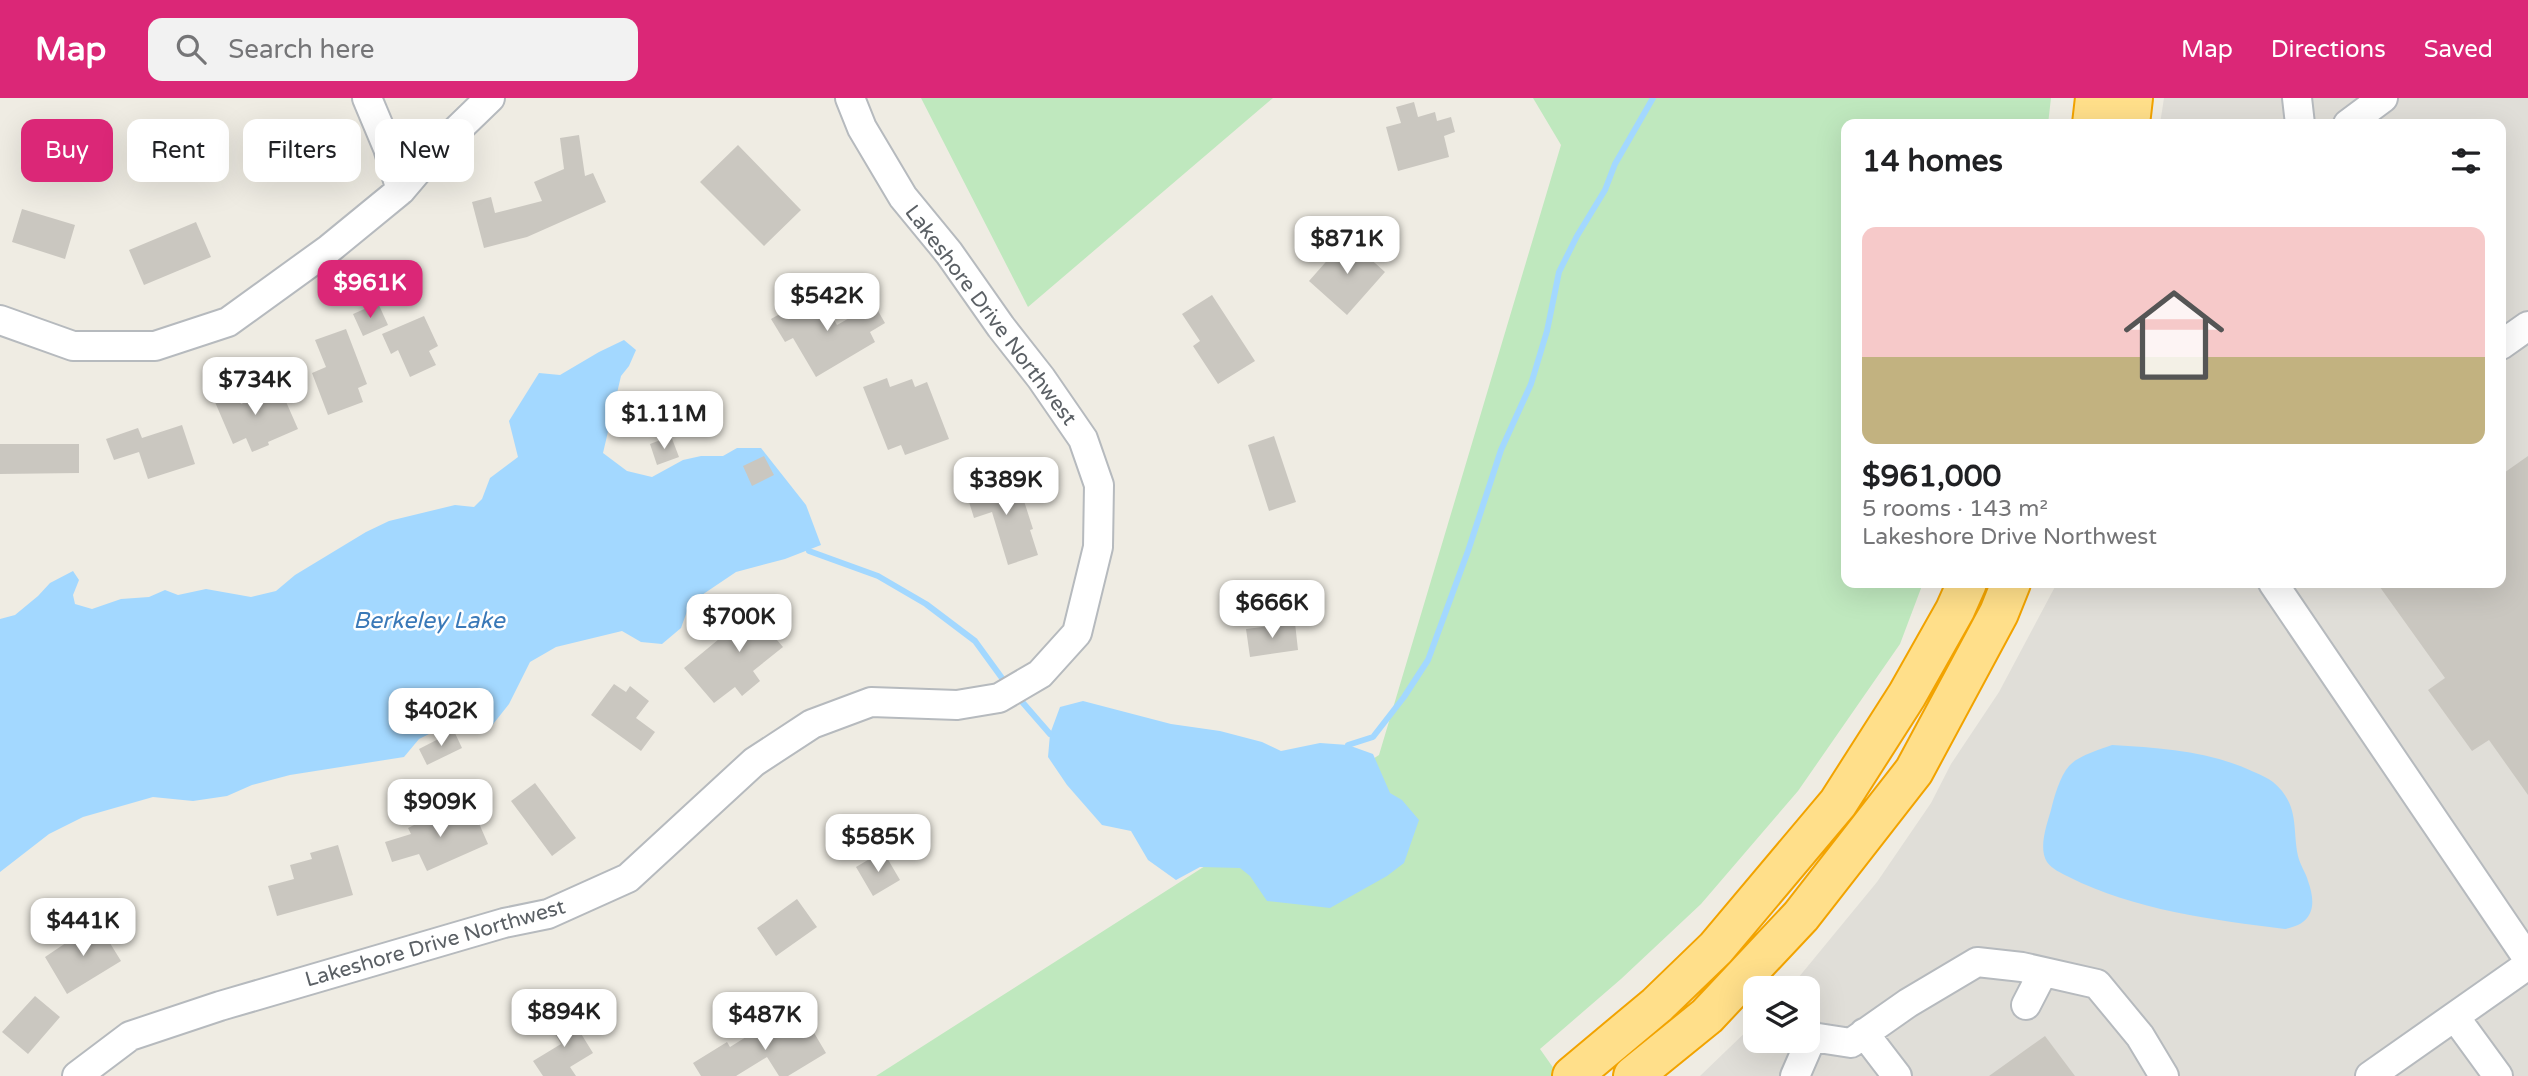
<!DOCTYPE html>
<meta charset="utf-8">
<style>
body{margin:0;font-family:"Varela Round",sans-serif;background:#f2f2f2;color:#202124;height:100vh;display:flex;flex-direction:column;font-size:26px;white-space:nowrap}
*{box-sizing:border-box;margin:0}
p{font-size:23px;color:#757577}
.icon{flex:none;width:38px;height:38px;fill:none;stroke:currentColor;stroke-width:2;stroke-linecap:round;stroke-linejoin:round}
.map{position:relative;flex:1;overflow:hidden}
.panel{position:absolute;left:1841px;top:21px;width:665px;height:469px;display:flex;flex-direction:column;background:#fff;border-radius:14px;box-shadow:0 7px 28px #0002}
.panel>*{flex:none}
.banner{position:absolute;left:21px;top:21px;width:665px;height:63px;display:flex;gap:14px}
.fabs{position:absolute;left:1743px;top:878px;display:grid;gap:14px}
.fabs a{display:grid;place-items:center;width:77px;height:77px;border-radius:14px;background:#fff;box-shadow:0 7px 28px #0002;font-size:35px}
.price{position:absolute;translate:-50% -60px;padding:0 16px;border-radius:14px;background:#fff;color:#222;font-size:23px;line-height:46px;filter:drop-shadow(0 2px 4px #0008)}
.price::after{content:'';position:absolute;left:50%;top:42px;width:21px;height:16px;margin-left:-10px;background:inherit;clip-path:polygon(0 0,100% 0,50% 100%)}
.price.selected{background:#db2777;color:#fff}
ul{padding:0;list-style:none}
li{display:grid;align-content:center;gap:14px;height:371px;padding:0 21px}
li+li{border-top:2px solid #e0e0e0}
li span{display:grid;place-items:center;height:217px;border-radius:14px;color:#555}
li>.icon{margin-inline-start:auto}
span .icon{width:126px;height:126px;fill:#fffc;stroke-width:1}
li b{font-size:30px}
h2{display:flex;justify-content:space-between;align-items:center;height:84px;padding:0 21px;font-size:30px}
.pill{padding:0 24px;border-radius:14px;background:#fff;box-shadow:0 7px 28px #0002;font-size:24px;line-height:63px}
.pill.selected{background:#db2777;color:#fff}
header{display:flex;align-items:center;gap:42px;box-sizing:border-box;height:98px;padding:0 35px;background:#db2777;color:#fff}
header strong{font-size:33px}
nav{display:flex;gap:38px;margin-inline-start:auto;font-size:24px}
.search{width:490px;height:63px;background:#f2f2f2;display:flex;align-items:center;gap:18px;box-sizing:border-box;padding:0 24px;border-radius:14px;color:#757577;font-size:26px}
.map>svg:first-child{display:block}
.industrial{fill:#e0ded8}
.green{fill:#bfe8be}
.water{fill:#a3d8ff}
.lines{fill:none;stroke-linecap:round;stroke-linejoin:round}
.stream{stroke:#a3d8ff;stroke-width:6}
.building{fill:#cac7c0}
.minor-casing{stroke:#b6babe;stroke-width:32}
.highway-casing{stroke:#f2a300;stroke-width:42}
.minor{stroke:#fff;stroke-width:28}
.highway{stroke:#ffdf8a;stroke-width:38}
.labels{text-anchor:middle;stroke-width:5;stroke-linejoin:round;paint-order:stroke}
.street-label{font-size:21px;fill:#5b6065;stroke:#fff}
.water-label{font-size:23px;font-style:italic;fill:#3a79b8;stroke:#fff}
</style>
<header>
<strong>Map</strong>
<div class="search"><svg class="icon" aria-label="search" viewBox="0 0 24 24"><circle cx="10" cy="10" r="6"/><path d="M15 15l6 6"/></svg>Search here</div>
<nav><a>Map</a><a>Directions</a><a>Saved</a></nav>
</header>
<div class="map">
<svg width="2528" height="978" viewBox="0 0 2528 978">
<rect width="100%" height="100%" fill="#efece3"/>
<path class="industrial" d="M2164 0H2528V978H1700L1755 925V943H1808V891H1789L1877 784 1931 705 1951 666 1999 594 2057 485H2501V26H2160Z"/>
<path class="green" d="M921 0H1273L1028 209Z
M1533 0H2051L2048 26H1846V485H1923L1900 546 1798 693 1701 806 1621 881 1540 951 1559 978H876L1379 657 1561 47Z"/>
<path class="water" d="M624 242 636 252 629 268 621 278 603 355 627 373 652 379 683 362 701 358H723L737 350H761L806 407 821 447 785 461 736 474 690 505 681 530 662 546 641 544 622 533 556 549 530 564 509 606 490 630 472 635 449 626 419 641 404 659 290 677 252 687 227 698 193 703 153 699 83 719 49 736 0 774V521L15 517 38 498 50 485 73 473 79 482 73 497 75 506 92 511 121 501 149 499 165 492 178 497 206 491 251 499 276 493 295 477 366 434 389 423 455 407 474 409 482 401 490 380 518 359 509 323 539 275 560 277 599 254Z
M1083 603 1171 626 1220 633 1262 644 1281 653 1320 645 1348 647 1373 656 1390 695 1402 702 1419 722 1404 765 1387 778 1330 810 1267 803 1250 778 1240 770 1200 769 1176 782 1148 762 1131 733 1102 727 1067 687 1048 659 1050 636 1060 609Z
M2112 647C2161 650 2210 653 2254 674 2261 677 2268 680 2273 684 2300 707 2292 729 2298 758 2300 767 2306 775 2308 783 2317 808 2313 826 2285 831 2213 822 2134 812 2069 779 2061 775 2052 771 2047 764 2038 750 2047 726 2051 712 2054 699 2060 678 2069 668 2079 657 2099 652 2112 647Z"/>
<g class="lines">
<path class="stream" d="M809 453 878 478 926 506 975 543 1007 587
M1017 598 1050 636
M1348 647 1373 639 1404 599 1428 562 1468 453 1501 352 1531 286 1547 233 1559 174 1577 138 1605 92 1615 66 1653 0"/>
</g>
<path class="building" d="M1414 4 1418 19 1435 14 1437 23 1451 19 1455 34 1444 38 1449 59 1398 73 1386 29 1401 25 1396 9Z
M579 37 585 78 593 75 606 104 527 139 484 150 472 104 491 99 495 115 542 103 534 84 564 71 560 40Z
M282 42 295 69 265 84 252 58Z
M738 47 801 112 764 148 700 84Z
M22 111 75 127 65 161 12 144Z
M196 124 211 159 144 187 129 152Z
M1347 140 1385 174 1347 217 1309 183Z
M818 194 837 227 874 206 885 225 870 234 875 244 816 279 793 240 785 244 771 221Z
M1212 197 1255 263 1218 286 1193 248 1200 243 1182 216Z
M378 205 388 227 363 238 353 216Z
M424 218 438 248 429 253 436 267 410 279 398 252 391 256 382 236Z
M346 231 367 286 358 290 363 304 328 317 312 275 326 269 315 242Z
M887 280 890 289 912 281 915 289 927 284 949 341 905 357 901 347 888 352 863 289Z
M233 288 241 306 280 290 298 331 268 344 269 347 252 354 246 340 233 346 212 297Z
M182 327 195 366 148 381 139 354 114 362 106 341 138 330 142 340Z
M671 338 679 359 657 367 650 346Z
M1274 338 1296 404 1269 413 1248 347Z
M0 346H79V375L0 376Z
M764 358 774 377 752 388 743 368Z
M2528 358V697L2489 642 2472 653 2428 592 2445 580 2377 485H2501V377Z
M1016 378 1033 431 1030 432 1038 457 1008 467 992 414 974 420 966 394Z
M766 502 791 531 777 542 783 549 753 573 760 583 742 598 735 589 714 605 684 570Z
M1295 525 1298 552 1250 559 1246 531Z
M614 586 626 594 630 588 649 603 636 620 655 634 641 653 591 617Z
M454 633 462 650 427 667 419 651Z
M535 685 576 740 552 758 511 703Z
M471 707 488 746 427 773 419 756 392 764 385 744 411 736 408 730 426 721 428 726Z
M338 747 353 797 277 818 268 788 294 781 290 767 312 761 310 755Z
M883 753 900 782 873 798 856 769Z
M797 801 817 829 776 858 757 830Z
M97 824 121 863 67 896 45 859Z
M35 898 60 919 28 956 2 934Z
M567 913 593 955 570 969 576 978H543L533 963 561 946 548 924Z
M804 918 826 955 788 978H779L767 959 736 978H701L693 965 727 944 730 949 762 929 767 937 779 929 780 932Z
M2045 938 2075 978H1989Z"/>
<g class="lines">
<defs>
<path id="minor" d="M367 0 388 50 401 92
M2297 0 2300 26
M2348 26 2383 0
M0 222 73 248H155L228 224 329 151 401 92 429 59 490 0
M2501 247 2528 228
M2273 485 2528 861
M2026 907 2043 874
M2455 919 2498 978
M1808 934 1812 939 1851 945 1908 905 1977 864 2022 869 2097 886 2140 938 2164 978
M1864 935 1897 978
M77 978 130 938 220 908 504 825 548 816 628 780 754 664 812 626 871 604 957 607 999 600 1040 576 1077 535 1098 449 1099 387 1083 341 1041 280 1001 229 949 155 903 99 862 30 850 0
M1795 978 1812 939
M2370 978 2528 867"/>
<path id="highway" d="M2092 26 2095 0
M2130 26 2133 0
M1572 978 1657 907 1716 850 1838 705 1907 597 1955 512 1967 485
M1633 978 1707 918 1801 818 1914 673 1999 515 2011 485"/>
</defs>
<use href="#minor" class="minor-casing"/>
<use href="#highway" class="highway-casing"/>
<use href="#minor" class="minor"/>
<use href="#highway" class="highway"/>
</g>
<g class="labels">
<g class="street-label">
<text transform="translate(991 217) rotate(53)" y="7">Lakeshore Drive Northwest</text>
<text transform="translate(435 845) rotate(-16)" y="7">Lakeshore Drive Northwest</text>
</g>
<g class="water-label">
<text x="429" y="530">Berkeley Lake</text>
</g>
</g>
</svg>
<div class="fabs">
<a><svg class="icon" aria-label="layers" viewBox="0 0 24 24"><path d="M12 4l9 5-9 5-9-5zM3 14l9 5 9-5"/></svg></a>
</div>
<b class="price" style="left:1347px;top:178px">$871K</b>
<b class="price selected" style="left:370px;top:222px">$961K</b>
<b class="price" style="left:827px;top:235px">$542K</b>
<b class="price" style="left:255px;top:319px">$734K</b>
<b class="price" style="left:664px;top:353px">$1.11M</b>
<b class="price" style="left:1006px;top:419px">$389K</b>
<b class="price" style="left:1272px;top:542px">$666K</b>
<b class="price" style="left:739px;top:556px">$700K</b>
<b class="price" style="left:441px;top:650px">$402K</b>
<b class="price" style="left:440px;top:741px">$909K</b>
<b class="price" style="left:878px;top:776px">$585K</b>
<b class="price" style="left:83px;top:860px">$441K</b>
<b class="price" style="left:564px;top:951px">$894K</b>
<b class="price" style="left:765px;top:954px">$487K</b>
<div class="banner">
<a class="pill selected">Buy</a>
<a class="pill">Rent</a>
<a class="pill">Filters</a>
<a class="pill">New</a>
</div>
<section class="panel">
<h2>14 homes<svg class="icon" aria-label="filters" viewBox="0 0 24 24"><path d="M4 7h16M4 17h16"/><circle cx="9" cy="7" r="2"/><circle cx="15" cy="17" r="2"/></svg></h2>
<ul>
<li><span style="background:linear-gradient(#f6c9c9 60%,#c2b280 0)"><svg class="icon" aria-label="home" viewBox="0 0 24 24"><path d="M3 11l9-7 9 7M6 9v11h12V9"/></svg></span><div><b>$961,000</b><p>5 rooms · 143 m²</p><p>Lakeshore Drive Northwest</p></div></li>
</ul>
</section>
</div>
